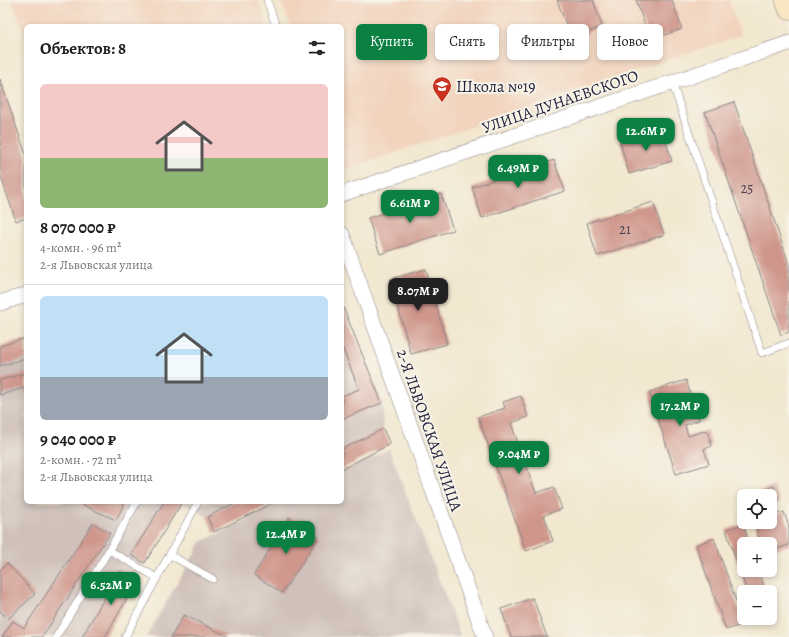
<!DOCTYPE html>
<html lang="ru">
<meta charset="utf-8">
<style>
body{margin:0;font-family:Alegreya,serif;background:#f6f6f6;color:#202124;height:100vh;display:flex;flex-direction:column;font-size:15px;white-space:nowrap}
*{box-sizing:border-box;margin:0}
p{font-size:13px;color:#757577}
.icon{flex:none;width:22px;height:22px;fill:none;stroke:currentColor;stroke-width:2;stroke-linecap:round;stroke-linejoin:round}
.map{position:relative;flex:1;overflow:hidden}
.details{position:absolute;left:24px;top:24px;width:320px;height:480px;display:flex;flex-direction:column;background:#fff;border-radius:6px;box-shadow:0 2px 6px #0003}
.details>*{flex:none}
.banner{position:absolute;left:356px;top:24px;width:373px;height:36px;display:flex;gap:8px}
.tools{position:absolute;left:737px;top:489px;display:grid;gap:8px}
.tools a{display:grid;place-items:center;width:40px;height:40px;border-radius:6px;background:#fff;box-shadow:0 2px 6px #0003;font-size:20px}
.price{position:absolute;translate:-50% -34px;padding:0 9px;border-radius:8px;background:#0b8043;color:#fff;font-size:13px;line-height:26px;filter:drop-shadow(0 1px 2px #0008)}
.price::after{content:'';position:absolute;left:50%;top:24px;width:12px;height:9px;margin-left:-6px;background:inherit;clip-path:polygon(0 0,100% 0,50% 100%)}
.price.active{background:#222;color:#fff}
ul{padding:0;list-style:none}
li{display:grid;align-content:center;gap:8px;height:212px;padding:0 16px}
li+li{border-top:1px solid #e0e0e0}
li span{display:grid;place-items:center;height:124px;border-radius:6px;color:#555}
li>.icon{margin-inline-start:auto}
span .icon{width:72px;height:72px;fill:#fffc;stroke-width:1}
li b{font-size:17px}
h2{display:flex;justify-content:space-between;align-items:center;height:48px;padding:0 16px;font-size:17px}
.pill{padding:0 14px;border-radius:6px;background:#fff;box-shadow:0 2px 6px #0003;font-size:14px;line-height:36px}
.pill.active{background:#0b8043;color:#fff}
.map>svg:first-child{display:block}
.built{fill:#f2d4be}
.industrial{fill:#cfc0ba}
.building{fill:#cf968c}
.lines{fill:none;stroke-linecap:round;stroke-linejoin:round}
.service-casing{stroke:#8a8485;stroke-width:8}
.minor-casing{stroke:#8a8485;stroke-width:16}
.secondary-casing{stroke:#8a8485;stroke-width:22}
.service{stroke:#fff;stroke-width:7}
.minor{stroke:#fff;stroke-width:15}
.secondary{stroke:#f9e7c3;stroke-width:21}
.labels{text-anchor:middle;stroke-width:4;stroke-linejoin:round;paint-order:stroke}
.number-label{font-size:14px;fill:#4d3f4f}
.poi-label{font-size:16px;fill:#22223b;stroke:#f7f3e8;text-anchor:start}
.street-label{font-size:16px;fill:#22223b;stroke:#f7f3e8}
</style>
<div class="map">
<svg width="789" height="637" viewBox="0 0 789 637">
<rect width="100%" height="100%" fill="#f7f3e8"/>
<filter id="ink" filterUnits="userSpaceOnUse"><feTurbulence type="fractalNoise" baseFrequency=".025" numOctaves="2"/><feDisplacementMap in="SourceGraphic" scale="8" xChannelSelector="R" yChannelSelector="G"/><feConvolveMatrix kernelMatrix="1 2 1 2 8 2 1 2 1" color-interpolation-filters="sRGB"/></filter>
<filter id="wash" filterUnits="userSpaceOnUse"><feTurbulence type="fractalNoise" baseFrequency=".012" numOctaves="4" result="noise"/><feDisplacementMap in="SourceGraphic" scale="16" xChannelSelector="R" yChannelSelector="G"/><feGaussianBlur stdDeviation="0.9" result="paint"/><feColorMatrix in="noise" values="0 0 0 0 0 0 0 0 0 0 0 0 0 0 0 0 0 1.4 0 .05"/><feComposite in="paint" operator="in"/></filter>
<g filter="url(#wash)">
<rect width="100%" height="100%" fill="#f2e7cf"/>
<path class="built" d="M12 0H258L267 26H26V40Z
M281 0H729L741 35 342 171V26H290Z"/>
<path class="industrial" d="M343 307 382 403 383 429 390 444 342 469V308Z
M26 338V502H182L145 563 137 581 105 637H0V346Z
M389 449 461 637H146L201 542 282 502H342V472Z
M182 502H275L214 532 207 517Z"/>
<g id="blocks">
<path class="building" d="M557 0H593L602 27 571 38Z
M636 0H672L682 29 650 40Z
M0 79 26 155V218L16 221 0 174Z
M734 102 789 264V332L781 335 705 112Z
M662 129 672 161 629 174 620 142Z
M554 160 565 191 482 218 472 187Z
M441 194 453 230 380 254 368 218Z
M653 202 664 235 597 256 587 223Z
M426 269 447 344 411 354 390 279Z
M343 307 382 403 342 419V396L359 389 342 347V308Z
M26 338V358L0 366V346Z
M26 373V393L24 388 0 395V380Z
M686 380 699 420 685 425 688 436 707 430 712 446 704 449 709 464 676 474 649 392Z
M521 396 528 417 511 423 536 493 554 487 562 509 544 515 553 541 526 551 478 417 505 408 503 402Z
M383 429 390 444 342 469V449Z
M774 486 779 502 770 506V496H763L761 491Z
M76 502H125L116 520Z
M164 502H182L145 563 131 555Z
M237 502H275L214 532 207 517Z
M784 512 789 527V545L770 551V544H761L754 522H770V516Z
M289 517 319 537 282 593 254 575Z
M93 523 110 533 42 637H2L13 621 24 628Z
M743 524 750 544H744V570H758L766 592H747L726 530Z
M714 538 744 624 726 630 696 545Z
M7 563 35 594 8 619 0 611V570Z
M120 571 137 581 105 637H82Z
M533 598 547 637H511L501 609Z
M184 615 229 637H171Z"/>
</g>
</g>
<g filter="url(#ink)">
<use href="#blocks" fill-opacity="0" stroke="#8a8485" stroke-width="1"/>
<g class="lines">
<defs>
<path id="service" d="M267 0 276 26
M672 82 762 353 789 343
M137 502 109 550 157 578
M170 555 213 579
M56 637 109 550
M125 637 198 502"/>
<path id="minor" d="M342 194 789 43
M342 234 485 637
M0 303 26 295"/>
<path id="secondary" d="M786 0 789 9"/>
</defs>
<use href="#service" class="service-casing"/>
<use href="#minor" class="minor-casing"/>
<use href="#secondary" class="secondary-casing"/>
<use href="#service" class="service"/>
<use href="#minor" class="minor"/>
<use href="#secondary" class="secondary"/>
</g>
</g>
<defs>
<symbol id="school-pin" viewBox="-11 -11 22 30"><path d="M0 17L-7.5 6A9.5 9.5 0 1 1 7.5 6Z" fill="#c8321e" stroke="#f7f3e8"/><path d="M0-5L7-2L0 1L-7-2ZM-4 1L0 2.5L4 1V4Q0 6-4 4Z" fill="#fff"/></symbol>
</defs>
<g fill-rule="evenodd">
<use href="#school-pin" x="431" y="75" width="22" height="30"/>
</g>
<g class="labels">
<g class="number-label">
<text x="747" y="193">25</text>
<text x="625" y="234">21</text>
</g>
<g class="poi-label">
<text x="456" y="92">Школа №19</text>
</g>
<g class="street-label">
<text transform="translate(560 101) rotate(-19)" y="6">УЛИЦА ДУНАЕВСКОГО</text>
<text transform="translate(430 430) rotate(71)" y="6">2-Я ЛЬВОВСКАЯ УЛИЦА</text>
</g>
</g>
</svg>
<div class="tools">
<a><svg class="icon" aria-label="locate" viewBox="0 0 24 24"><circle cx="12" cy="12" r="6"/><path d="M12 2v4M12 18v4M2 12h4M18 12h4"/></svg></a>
<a>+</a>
<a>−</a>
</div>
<b class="price" style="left:646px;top:152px">12.6M ₽</b>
<b class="price" style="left:518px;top:189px">6.49M ₽</b>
<b class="price" style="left:410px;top:224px">6.61M ₽</b>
<b class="price active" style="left:418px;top:312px">8.07M ₽</b>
<b class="price" style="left:680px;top:427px">17.2M ₽</b>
<b class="price" style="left:519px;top:475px">9.04M ₽</b>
<b class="price" style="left:286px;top:555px">12.4M ₽</b>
<b class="price" style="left:111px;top:606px">6.52M ₽</b>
<div class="banner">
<a class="pill active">Купить</a>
<a class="pill">Снять</a>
<a class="pill">Фильтры</a>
<a class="pill">Новое</a>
</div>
<section class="details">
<h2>Объектов: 8<svg class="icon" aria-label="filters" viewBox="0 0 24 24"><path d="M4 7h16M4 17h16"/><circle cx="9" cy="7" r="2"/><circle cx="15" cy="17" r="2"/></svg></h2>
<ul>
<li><span style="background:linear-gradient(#f6c9c9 60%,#8fb573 0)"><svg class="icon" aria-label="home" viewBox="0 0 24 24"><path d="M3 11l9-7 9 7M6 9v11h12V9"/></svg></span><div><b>8 070 000 ₽</b><p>4-комн. · 96 m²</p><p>2-я Львовская улица</p></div></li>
<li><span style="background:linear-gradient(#bfe0f5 65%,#9aa5b1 0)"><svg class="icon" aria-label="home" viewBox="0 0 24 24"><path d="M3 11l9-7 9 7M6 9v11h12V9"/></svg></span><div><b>9 040 000 ₽</b><p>2-комн. · 72 m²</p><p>2-я Львовская улица</p></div></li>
</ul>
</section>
</div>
